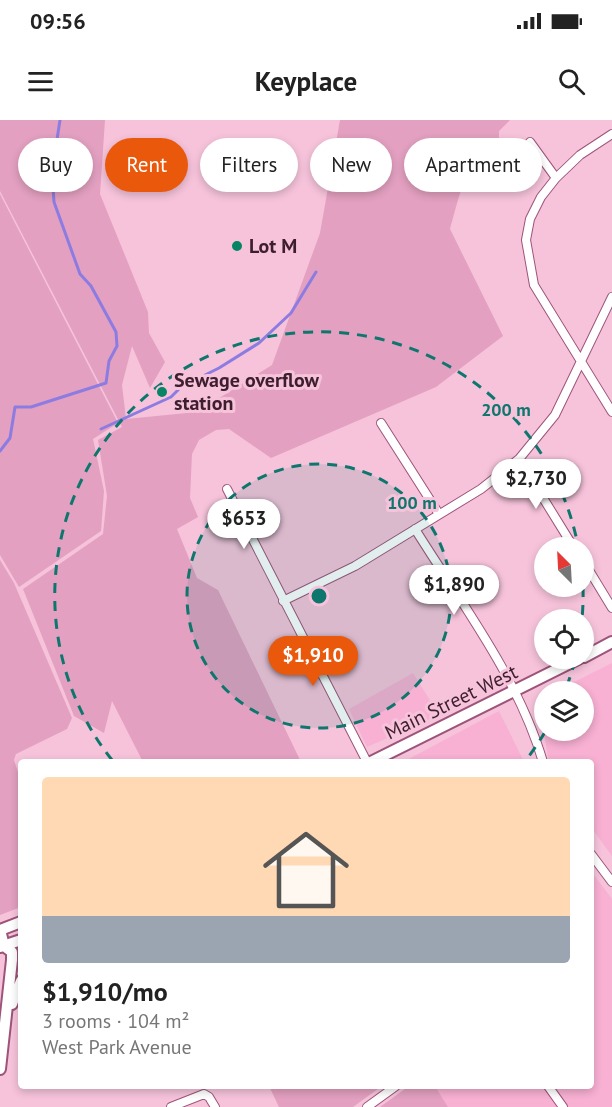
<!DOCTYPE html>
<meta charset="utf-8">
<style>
body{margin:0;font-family:"PT Sans",sans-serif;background:#f2f2f2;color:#222;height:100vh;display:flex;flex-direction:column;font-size:22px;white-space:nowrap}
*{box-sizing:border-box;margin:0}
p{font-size:20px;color:#767676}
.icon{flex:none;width:33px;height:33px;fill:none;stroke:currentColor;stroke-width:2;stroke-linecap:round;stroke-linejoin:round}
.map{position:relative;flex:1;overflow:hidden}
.panel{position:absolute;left:18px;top:639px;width:576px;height:330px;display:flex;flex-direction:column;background:#fff;border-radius:6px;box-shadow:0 3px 9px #0003}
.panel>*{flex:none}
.top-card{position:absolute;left:18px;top:18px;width:576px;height:54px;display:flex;gap:12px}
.needle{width:39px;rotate:336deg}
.buttons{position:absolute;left:534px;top:417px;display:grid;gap:12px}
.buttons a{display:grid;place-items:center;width:60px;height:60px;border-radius:50%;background:#fff;box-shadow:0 3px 9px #0003;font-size:30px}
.price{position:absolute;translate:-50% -51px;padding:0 14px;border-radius:21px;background:#fff;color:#222;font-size:20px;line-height:39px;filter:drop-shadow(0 2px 3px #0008)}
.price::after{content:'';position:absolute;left:50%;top:36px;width:18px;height:14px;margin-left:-9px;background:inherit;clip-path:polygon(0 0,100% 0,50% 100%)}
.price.current{background:#ea580c;color:#fff}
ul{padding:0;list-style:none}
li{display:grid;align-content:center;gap:12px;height:318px;padding:0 24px}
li+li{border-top:2px solid #e0e0e0}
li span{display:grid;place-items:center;height:186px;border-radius:6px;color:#555}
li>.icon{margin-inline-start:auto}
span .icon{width:108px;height:108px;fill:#fffc;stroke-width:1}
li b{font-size:26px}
.pill{padding:0 21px;border-radius:27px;background:#fff;box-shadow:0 3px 9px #0003;font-size:21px;line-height:54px}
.pill.current{background:#ea580c;color:#fff}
.status{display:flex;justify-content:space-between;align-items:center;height:42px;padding:0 30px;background:#fff;direction:ltr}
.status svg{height:16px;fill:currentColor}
header{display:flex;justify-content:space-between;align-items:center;height:78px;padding:0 24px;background:#fff;font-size:27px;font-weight:800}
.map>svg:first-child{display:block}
.built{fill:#f8b0d3}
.green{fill:#e3a0c0}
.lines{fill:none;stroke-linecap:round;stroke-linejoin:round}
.stream{stroke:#8c7ce1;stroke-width:3}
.minor-casing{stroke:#9d547a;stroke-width:10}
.secondary-casing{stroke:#9d547a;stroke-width:14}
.minor{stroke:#fff;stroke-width:8}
.secondary{stroke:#fff;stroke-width:10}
.ring{fill:none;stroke:#0f766e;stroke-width:3;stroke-dasharray:10 8}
.poi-dot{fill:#068465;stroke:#f6c3db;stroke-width:2}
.labels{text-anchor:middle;stroke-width:6;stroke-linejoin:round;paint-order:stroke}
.poi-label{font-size:20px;font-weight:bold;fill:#3d1e2e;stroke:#f6c3db;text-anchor:start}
.street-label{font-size:20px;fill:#3d1e2e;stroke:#f6c3db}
.centre{fill:#0f766e;stroke:#f6c3db;stroke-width:3}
.ring-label{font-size:18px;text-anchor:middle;font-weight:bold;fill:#0f766e;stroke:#f6c3db;stroke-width:6;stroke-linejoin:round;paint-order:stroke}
</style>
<div class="status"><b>09:56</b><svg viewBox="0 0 49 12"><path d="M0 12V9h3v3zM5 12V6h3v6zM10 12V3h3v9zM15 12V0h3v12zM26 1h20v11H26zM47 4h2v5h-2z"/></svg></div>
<header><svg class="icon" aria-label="menu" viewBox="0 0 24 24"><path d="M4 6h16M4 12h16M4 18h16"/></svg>Keyplace<svg class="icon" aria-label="search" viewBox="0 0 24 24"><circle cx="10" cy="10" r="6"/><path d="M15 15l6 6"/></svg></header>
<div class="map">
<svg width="612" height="987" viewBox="0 0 612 987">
<rect width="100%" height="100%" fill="#f6c3db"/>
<path class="built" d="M612 543V736L591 707V642H549L538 581 544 577V610H584V572L556 571Z
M413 553 439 595 367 627 349 589Z
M499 591 524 642H403Z
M591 751 612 779V987H448L435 966H591Z"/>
<path class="green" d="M0 0H105L100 74 148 192 149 213 165 242 150 268 132 226 122 265 126 299 197 292 272 245 320 113 340 0H510L499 11V18C469 24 458 83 450 109L503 216 436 267 271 338 229 309 216 310 199 320 192 334 190 378 198 397 177 409 197 458 218 470 301 642H143L112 581 104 613 74 596 23 469 103 414 107 376 98 320 122 307 0 71Z
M0 74 118 303 93 319 104 371 101 411 19 467 0 435Z
M0 440 14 463 72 598 67 609 16 634 14 640 21 661V787L0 795Z
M269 966H382L353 987H279Z
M409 966H435L448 987H380Z"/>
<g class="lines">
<path class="stream" d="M101 309 171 277 181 267 219 248 259 223 291 193 316 152
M0 331 10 318 15 287H31L106 263 109 241 117 226 116 212 91 166 80 154 54 82 52 52 60 0"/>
<defs>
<path id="minor" d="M612 14 580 35 556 58 541 77 530 99 526 120 534 165 612 292
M530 22 556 58
M381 303 439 394
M519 339 574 428
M227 369 367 642
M415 409C461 483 518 557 543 642
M584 442 612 488
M283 481 355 446 481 369 519 339 555 295 612 177
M591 734 612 762
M548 966 563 987
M171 987 204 974 209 977 215 987
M367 987 396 966"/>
<path id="secondary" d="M584 537 612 522
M371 642 580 538
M0 810 21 802
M0 827 21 820
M12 884 21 861
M0 949 12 840V832L4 826 0 810"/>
</defs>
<use href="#minor" class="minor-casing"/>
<use href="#secondary" class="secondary-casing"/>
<use href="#minor" class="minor"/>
<use href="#secondary" class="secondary"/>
</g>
<circle cx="319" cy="476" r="132" fill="#0f766e" fill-opacity=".12"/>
<g class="ring">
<circle cx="319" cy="476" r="132"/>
<path d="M575 540A264 264 0 0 1 565 571M545 612A264 264 0 0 1 526 640M112 640A264 264 0 1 1 578 426M583 467A264 264 0 0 1 582 499"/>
</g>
<g class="poi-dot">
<circle cx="237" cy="126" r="6"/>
<circle cx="162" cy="272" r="6"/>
</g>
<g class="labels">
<g class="poi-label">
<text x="249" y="133">Lot M</text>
<text x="174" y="267">Sewage overflow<tspan x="174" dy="23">station</tspan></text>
</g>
<g class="street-label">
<text transform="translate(451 582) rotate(-26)" y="7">Main Street West</text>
</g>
</g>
<circle cx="319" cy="476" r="9" class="centre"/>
<g class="ring-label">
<text x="506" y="296">200 m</text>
<text x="412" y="389">100 m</text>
</g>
</svg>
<div class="buttons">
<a><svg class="needle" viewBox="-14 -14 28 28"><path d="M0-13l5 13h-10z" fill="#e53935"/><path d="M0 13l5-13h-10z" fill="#767676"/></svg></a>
<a><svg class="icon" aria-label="locate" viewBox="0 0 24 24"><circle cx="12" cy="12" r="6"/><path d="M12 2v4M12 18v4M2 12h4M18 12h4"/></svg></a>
<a><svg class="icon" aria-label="layers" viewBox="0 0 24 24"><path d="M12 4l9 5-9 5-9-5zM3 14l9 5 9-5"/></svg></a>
</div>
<b class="price" style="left:536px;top:390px">$2,730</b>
<b class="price" style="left:244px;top:430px">$653</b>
<b class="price" style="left:454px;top:496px">$1,890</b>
<b class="price current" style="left:313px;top:567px">$1,910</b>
<div class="top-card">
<a class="pill">Buy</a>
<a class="pill current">Rent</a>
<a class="pill">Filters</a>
<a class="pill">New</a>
<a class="pill">Apartment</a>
</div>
<section class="panel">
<ul>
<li><span style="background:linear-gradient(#ffd9b3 75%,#9aa5b1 0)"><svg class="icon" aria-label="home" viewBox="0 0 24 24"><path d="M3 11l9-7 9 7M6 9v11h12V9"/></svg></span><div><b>$1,910/mo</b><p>3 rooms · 104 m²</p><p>West Park Avenue</p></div></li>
</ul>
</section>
</div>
